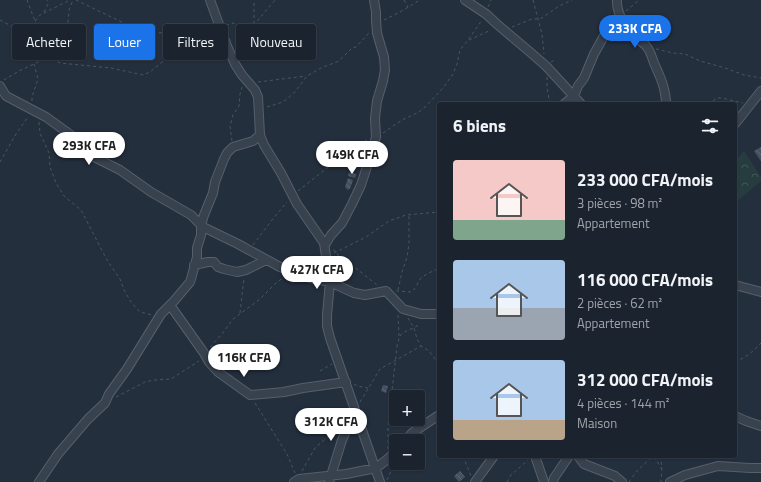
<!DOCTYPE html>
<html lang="fr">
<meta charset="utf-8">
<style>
body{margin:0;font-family:"Titillium Web",sans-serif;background:#282f3a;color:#f1f3f6;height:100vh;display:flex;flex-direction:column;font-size:15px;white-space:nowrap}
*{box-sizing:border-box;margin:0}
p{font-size:13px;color:#a0a4aa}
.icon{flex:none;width:22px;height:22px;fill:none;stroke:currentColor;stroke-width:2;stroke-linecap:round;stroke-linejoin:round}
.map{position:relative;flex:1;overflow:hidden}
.details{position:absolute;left:437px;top:102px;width:300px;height:356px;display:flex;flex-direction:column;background:#1b232e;border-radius:4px;box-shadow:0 1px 3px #0004,0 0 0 1px #39404a}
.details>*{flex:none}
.top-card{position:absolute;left:12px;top:24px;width:365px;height:36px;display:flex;gap:8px}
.buttons{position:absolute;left:389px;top:390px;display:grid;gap:8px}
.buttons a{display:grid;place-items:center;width:36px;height:36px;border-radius:4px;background:#1b232e;box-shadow:0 1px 3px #0004,0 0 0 1px #39404a;font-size:20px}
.price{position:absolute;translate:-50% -34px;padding:0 9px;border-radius:14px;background:#fff;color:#222;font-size:13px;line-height:26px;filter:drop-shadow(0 1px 2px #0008)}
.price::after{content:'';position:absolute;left:50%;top:24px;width:12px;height:9px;margin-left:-6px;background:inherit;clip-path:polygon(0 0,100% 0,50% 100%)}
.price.active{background:#1a73e8;color:#fff}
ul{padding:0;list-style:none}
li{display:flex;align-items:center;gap:12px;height:100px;padding:0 16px}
li span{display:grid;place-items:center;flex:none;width:112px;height:80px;border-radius:4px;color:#555}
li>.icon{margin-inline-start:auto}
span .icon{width:48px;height:48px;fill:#fffc;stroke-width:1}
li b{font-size:17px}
h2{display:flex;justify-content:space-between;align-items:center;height:48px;padding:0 16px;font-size:17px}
.tag{padding:0 14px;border-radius:4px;background:#1b232e;box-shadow:0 1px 3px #0004,0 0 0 1px #39404a;font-size:14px;line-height:36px}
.tag.active{background:#1a73e8;color:#fff}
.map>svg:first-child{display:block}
.forest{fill:url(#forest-crowns)}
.building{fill:url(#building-back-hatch)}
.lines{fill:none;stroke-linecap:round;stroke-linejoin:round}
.minor-casing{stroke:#565f6c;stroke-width:10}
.path{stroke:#44595c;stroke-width:1;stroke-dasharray:3 3;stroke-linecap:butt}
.minor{stroke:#38414e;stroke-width:8}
</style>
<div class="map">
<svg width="761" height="482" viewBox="0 0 761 482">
<defs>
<pattern id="forest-crowns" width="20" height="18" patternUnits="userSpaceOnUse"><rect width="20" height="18" fill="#263c3f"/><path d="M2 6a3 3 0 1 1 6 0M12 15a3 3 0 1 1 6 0" fill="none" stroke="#435659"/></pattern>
<pattern id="building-back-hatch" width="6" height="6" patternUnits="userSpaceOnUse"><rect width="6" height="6" fill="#455162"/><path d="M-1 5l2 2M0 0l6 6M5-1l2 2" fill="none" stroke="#5d6877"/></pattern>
</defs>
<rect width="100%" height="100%" fill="#242f3e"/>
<path class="forest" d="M744 151 761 177V181L735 203V161Z"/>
<path class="building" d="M761 147V161L754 151Z
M349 172 356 174 355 178 348 176Z
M348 178 353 180 350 189H349L348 190 345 187Z
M383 385 388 386 386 393 381 391Z
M460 471 465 477 459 482 454 476Z"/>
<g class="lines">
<defs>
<path id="minor" d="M210 0 227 46 235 64 242 75 255 90 258 97 260 135 264 145 281 173 297 204 324 243 330 282 327 315V326L330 338 380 482
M465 0 486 14 498 25 530 52 546 66 581 104
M617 0C616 15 628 31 639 40 641 42 644 43 646 46 650 50 652 57 654 63 660 76 666 89 666 104
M0 86 6 96 46 117 75 138 92 156 120 170 151 192 191 215 201 225
M564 104 574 96 578 86 584 78 594 54 605 34 621 18
M735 124 761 91
M201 226 238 244 280 267 310 278 330 282 354 293 365 295 386 291 403 309 421 314H439
M325 245 331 235 342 223 352 204 361 185 373 148 376 137 375 118 377 101 383 81 385 70 384 57 377 33 376 20V12L374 0
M194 265 208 262H214L218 267 224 269 237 272 246 270 266 260
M735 285 761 292
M170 305 204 353 209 362 218 372 250 395 284 392 303 388 346 382
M735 416 746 421 761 426
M405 441 412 433 439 415
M535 456 544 482
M578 456 584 464 615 476 622 482
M39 482 58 454 88 419 105 403 109 394 127 369 161 314 174 301 190 282 191 279 197 257V248L201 235V225L204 215 213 193 215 182 224 159 227 153 233 147 253 141 260 135
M294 482 299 479 346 474 376 468 389 458 396 450
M329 482 342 440 355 411
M475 482 494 456
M553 482 554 478 569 456
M670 482 685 475 718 466 750 468H761"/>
</defs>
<use href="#minor" class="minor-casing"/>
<path class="path" d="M27 0 35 21 46 56 60 63 111 68 143 75 150 72 167 58 191 44 215 36
M76 0 132 27 146 32 164 33 178 35 187 40 198 50 202 52 224 56
M404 0 408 7
M533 0 542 34 544 54
M488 7 491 0
M626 11 639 0
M44 12 48 4 47 0
M0 20 15 28 25 31 42 44
M384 20 400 12 420 0
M35 21 40 15 70 0
M254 24V0
M226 25 233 23 249 29 254 25 275 0
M512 27 532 19H538L542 18 559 6 572 0
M469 40 491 30
M656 49 673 53 685 54 700 61 725 68 744 75 761 78
M551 62 556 59
M547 77V88L550 104
M4 80 19 71 40 61 55 50 59 40 64 34 68 22 69 10 73 0
M258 82 306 76
M32 101V97L38 79 34 64
M708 104 717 98H722L743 103
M267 107 283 102 294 93 307 76 321 68 339 61 352 48 356 47 369 33
M39 122 40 133 49 153 50 167 56 183 64 196 81 210 107 260 120 279 124 290 131 302 140 312 152 315
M383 133 402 120 419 112 425 107 443 88 453 74 457 64 460 50 468 40 482 20
M232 141 230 126 233 115 239 106 240 94 242 87
M0 162 16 134 28 117
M298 191 336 161 353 146 367 140
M253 245 272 220 287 202
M333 250 337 252 339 258 357 269 377 285
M334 253 366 237 389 221 406 215 439 212
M303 267 320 260
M398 290 402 272 407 257 409 244V215
M396 291 411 292C416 289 417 283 421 278 426 274 433 271 439 268
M240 313 244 278
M398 315 399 336
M408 318 414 328 417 339 421 346 429 351 439 364
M210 347 222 334 233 319 259 300 276 283 284 277
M735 362C745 358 754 351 761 343
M320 371 332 364
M354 384 357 386 368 388
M116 397 145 382 154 380 171 379 199 361
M360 402 380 369 421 346
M255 403 287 454 295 473
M388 449V426L397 346C401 328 404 334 417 326L419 322
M463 456 471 476
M660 456 662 466 661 482
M654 457 662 469
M302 471 315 448 333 432 339 430
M387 480 391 471 390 466
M507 482 511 475 528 460
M629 482 636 472 653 456"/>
<use href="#minor" class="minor"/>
</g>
</svg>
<div class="buttons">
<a>+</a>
<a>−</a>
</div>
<b class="price active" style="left:635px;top:49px">233K CFA</b>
<b class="price" style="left:89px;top:166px">293K CFA</b>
<b class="price" style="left:352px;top:175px">149K CFA</b>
<b class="price" style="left:317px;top:290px">427K CFA</b>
<b class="price" style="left:244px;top:378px">116K CFA</b>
<b class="price" style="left:331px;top:442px">312K CFA</b>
<div class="top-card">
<a class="tag">Acheter</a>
<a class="tag active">Louer</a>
<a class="tag">Filtres</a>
<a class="tag">Nouveau</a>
</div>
<section class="details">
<h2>6 biens<svg class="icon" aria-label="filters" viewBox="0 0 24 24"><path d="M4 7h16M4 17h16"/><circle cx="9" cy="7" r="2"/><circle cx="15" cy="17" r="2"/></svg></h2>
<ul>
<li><span style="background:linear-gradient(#f6c9c9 75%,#7fa58c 0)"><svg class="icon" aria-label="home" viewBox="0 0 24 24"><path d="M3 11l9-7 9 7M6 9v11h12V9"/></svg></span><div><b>233 000 CFA/mois</b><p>3 pièces · 98 m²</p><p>Appartement</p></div></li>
<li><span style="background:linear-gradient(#a9c7e8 60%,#9aa5b1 0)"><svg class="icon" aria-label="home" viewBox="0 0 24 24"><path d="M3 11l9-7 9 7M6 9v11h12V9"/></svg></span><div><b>116 000 CFA/mois</b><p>2 pièces · 62 m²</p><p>Appartement</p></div></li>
<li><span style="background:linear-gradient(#a9c7e8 75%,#b9a48a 0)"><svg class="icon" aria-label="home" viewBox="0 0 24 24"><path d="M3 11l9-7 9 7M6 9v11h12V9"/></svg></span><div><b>312 000 CFA/mois</b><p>4 pièces · 144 m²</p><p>Maison</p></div></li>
</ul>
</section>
</div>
